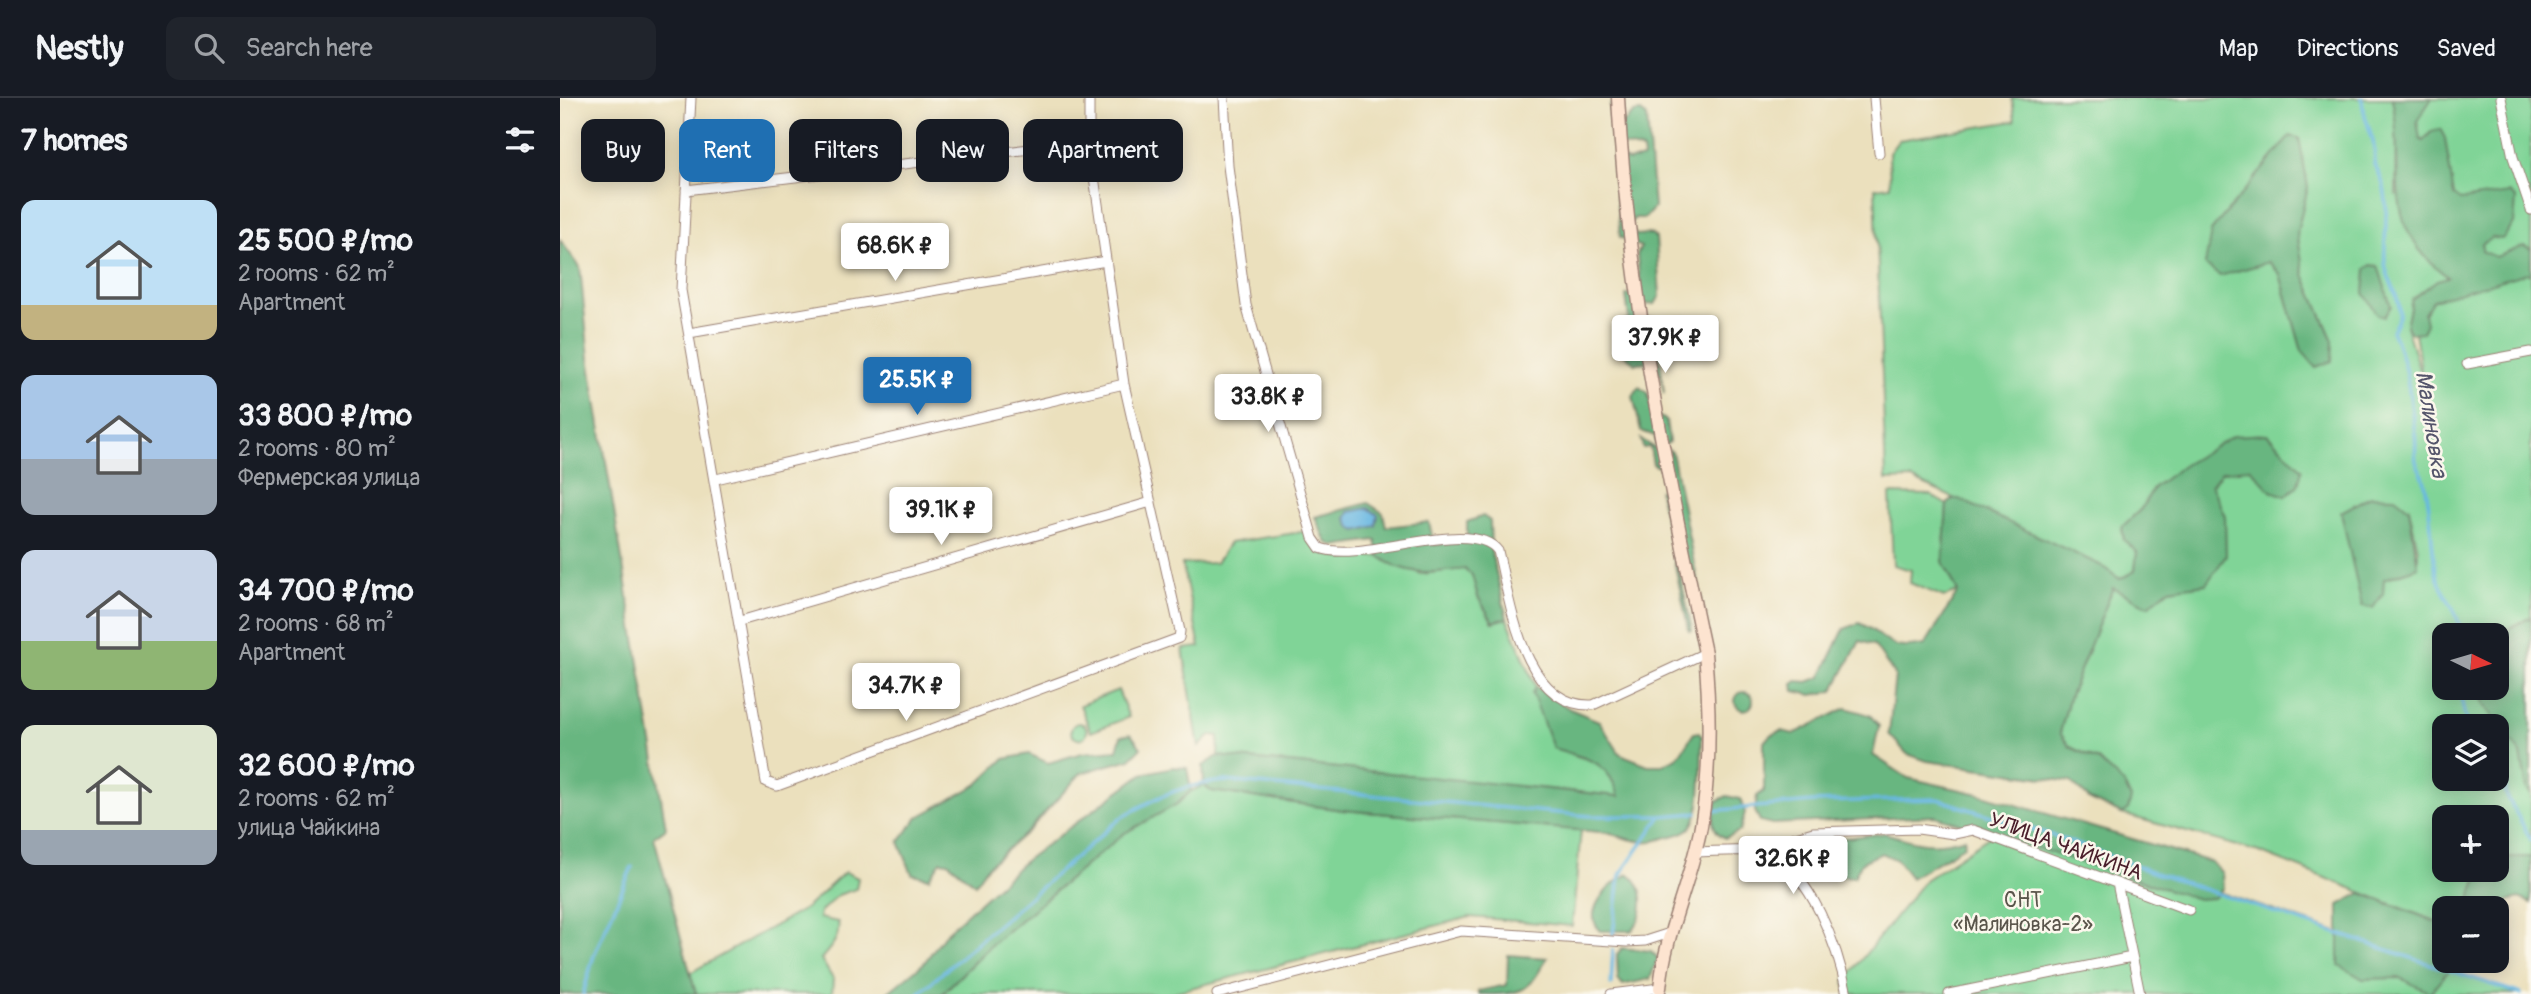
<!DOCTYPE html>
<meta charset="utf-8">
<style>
body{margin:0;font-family:Pangolin,sans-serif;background:#20242c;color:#f1f3f6;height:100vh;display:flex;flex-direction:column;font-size:26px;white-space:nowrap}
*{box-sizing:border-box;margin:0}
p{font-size:23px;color:#9ea1a6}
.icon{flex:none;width:38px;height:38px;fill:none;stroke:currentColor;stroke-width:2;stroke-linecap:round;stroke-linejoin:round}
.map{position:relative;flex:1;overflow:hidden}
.sheet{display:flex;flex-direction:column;background:#171b24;width:560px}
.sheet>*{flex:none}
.banner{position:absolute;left:21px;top:21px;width:665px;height:63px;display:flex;gap:14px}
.needle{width:46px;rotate:95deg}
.controls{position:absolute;left:1872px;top:525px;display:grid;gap:14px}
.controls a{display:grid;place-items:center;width:77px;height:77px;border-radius:14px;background:#171b24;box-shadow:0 4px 18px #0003;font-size:35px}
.price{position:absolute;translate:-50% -60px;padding:0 16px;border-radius:7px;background:#fff;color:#222;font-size:23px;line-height:46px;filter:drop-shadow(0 2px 4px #0008)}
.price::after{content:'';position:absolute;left:50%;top:42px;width:21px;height:16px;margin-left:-10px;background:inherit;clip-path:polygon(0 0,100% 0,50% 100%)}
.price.current{background:#1f6fb2;color:#fff}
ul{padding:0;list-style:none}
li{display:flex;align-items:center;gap:21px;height:175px;padding:0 21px}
li span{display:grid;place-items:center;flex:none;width:196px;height:140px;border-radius:14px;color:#555}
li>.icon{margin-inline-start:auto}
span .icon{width:84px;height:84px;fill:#fffc;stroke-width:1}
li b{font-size:30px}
h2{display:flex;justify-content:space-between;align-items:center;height:84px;padding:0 21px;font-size:30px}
.tag{padding:0 24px;border-radius:14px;background:#171b24;box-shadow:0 4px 18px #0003;font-size:24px;line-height:63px}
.tag.current{background:#1f6fb2;color:#fff}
header{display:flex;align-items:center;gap:42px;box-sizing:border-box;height:98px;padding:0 35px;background:#171b24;border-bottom:2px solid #363941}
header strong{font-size:33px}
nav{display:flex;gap:38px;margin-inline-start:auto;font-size:24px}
.search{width:490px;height:63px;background:#20242c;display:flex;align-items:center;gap:18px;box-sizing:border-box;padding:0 24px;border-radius:14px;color:#9ea1a6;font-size:26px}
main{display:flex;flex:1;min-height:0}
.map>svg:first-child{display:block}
.green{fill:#80d497;stroke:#657a61;stroke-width:2;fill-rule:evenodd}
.forest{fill:#68b680;stroke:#596a56;stroke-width:2}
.water{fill:#67b7e2;stroke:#586b86;stroke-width:2}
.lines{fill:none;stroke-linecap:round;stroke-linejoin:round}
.stream{stroke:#67b7e2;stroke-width:3.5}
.street-casing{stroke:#9a8074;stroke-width:11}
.secondary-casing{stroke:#9a8074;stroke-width:15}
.street{stroke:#fff;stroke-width:9}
.secondary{stroke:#fde4d0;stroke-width:12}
.labels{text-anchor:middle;stroke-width:5;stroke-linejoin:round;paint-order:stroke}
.street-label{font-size:21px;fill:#4a1f2b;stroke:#fbf7ec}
.park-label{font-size:21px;fill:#5a554b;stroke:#fbf7ec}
.water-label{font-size:23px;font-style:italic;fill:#54546b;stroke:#fbf7ec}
</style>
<header>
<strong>Nestly</strong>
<div class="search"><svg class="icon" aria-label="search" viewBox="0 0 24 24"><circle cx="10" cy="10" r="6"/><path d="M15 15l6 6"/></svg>Search here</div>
<nav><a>Map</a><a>Directions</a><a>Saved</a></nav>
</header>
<main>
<section class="sheet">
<h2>7 homes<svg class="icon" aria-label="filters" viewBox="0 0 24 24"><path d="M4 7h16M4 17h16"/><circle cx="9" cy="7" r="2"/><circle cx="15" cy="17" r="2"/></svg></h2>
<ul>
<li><span style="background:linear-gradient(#bfe0f5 75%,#c2b280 0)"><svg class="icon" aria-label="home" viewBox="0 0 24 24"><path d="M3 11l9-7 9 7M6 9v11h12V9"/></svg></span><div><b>25 500 ₽/mo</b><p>2 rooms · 62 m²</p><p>Apartment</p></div></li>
<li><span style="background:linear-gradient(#a9c7e8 60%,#9aa5b1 0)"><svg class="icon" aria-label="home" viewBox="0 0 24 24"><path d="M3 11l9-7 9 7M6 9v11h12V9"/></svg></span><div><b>33 800 ₽/mo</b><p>2 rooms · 80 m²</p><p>Фермерская улица</p></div></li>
<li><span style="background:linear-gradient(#c9d6e8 65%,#8fb573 0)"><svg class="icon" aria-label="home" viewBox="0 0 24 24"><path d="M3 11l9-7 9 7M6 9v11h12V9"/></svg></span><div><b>34 700 ₽/mo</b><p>2 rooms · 68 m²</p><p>Apartment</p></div></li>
<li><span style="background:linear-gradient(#dfe7d0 75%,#9aa5b1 0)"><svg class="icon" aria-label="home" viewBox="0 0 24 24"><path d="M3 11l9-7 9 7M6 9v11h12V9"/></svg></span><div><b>32 600 ₽/mo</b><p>2 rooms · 62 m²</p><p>улица Чайкина</p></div></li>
</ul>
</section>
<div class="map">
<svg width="1971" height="896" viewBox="0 0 1971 896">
<rect width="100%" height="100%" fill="#fbf7ec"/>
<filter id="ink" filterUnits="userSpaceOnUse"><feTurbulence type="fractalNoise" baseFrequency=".0143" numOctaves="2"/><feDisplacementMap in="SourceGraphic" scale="14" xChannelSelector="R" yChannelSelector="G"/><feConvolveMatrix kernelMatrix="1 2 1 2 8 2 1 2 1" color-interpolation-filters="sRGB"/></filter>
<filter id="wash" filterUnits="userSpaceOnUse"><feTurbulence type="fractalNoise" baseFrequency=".00686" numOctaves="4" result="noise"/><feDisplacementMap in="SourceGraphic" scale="28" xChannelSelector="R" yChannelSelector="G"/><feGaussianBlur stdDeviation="1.57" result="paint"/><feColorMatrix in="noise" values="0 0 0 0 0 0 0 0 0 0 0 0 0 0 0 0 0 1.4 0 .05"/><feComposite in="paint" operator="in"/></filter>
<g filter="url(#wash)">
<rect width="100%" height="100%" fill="#ebe0bd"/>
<path class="green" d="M1452 0H1832L1837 22 1836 98 1839 0H1971V759H1949L1937 764V719H1885V772H1921L1907 810H1885V827L1699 754 1562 716 1568 712 1538 662 1510 649 1500 635 1509 600 1553 489 1608 491 1646 485 1665 418 1651 387 1662 374 1690 370 1711 393 1707 336 1594 389 1581 411 1562 429 1564 442 1577 454 1575 473 1560 481 1540 467 1352 381 1326 382 1315 90 1330 88 1329 55 1339 42 1455 23ZM1748 89 1737 134 1744 177 1773 243 1742 253 1720 176 1708 163ZM1859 196 1851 210 1863 284 1846 228 1852 201ZM1849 410 1858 452V469L1824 481ZM1885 537H1937V590H1885ZM1885 628H1937V681H1885Z
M1330 396 1370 397 1387 407 1383 463 1398 494 1384 499 1350 485 1351 472 1333 467Z
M748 433 758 454 782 460 819 458 861 476 904 471 912 476 918 499 933 524 947 520 976 589 972 596 1013 657 1037 664 1051 677 1060 699 658 658 659 638 651 637 639 649 623 551 640 549 622 466 656 465 669 445Z
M558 592 569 619 531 634 520 607Z
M511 633a8 8 0 1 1 16 0a8 8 0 1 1-16 0Z
M644 687 652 693 782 712 1021 732 1012 828 910 819 607 896H382L432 846 563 736 617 706 631 693Z
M1451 724 1961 896H1287L1285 882 1365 782Z
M285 774 298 780 296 791 278 797 260 814 259 820 278 824C281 840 270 850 261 861L273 881 272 896H136L130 875 246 810Z"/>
<path class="forest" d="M1832 0H1872L1857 23 1860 41 1863 43 1872 33 1880 31 1885 40 1894 98 1900 102 1949 95 1956 101 1954 126 1942 141 1932 140 1922 146V153L1936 159 1964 148 1971 151V177L1967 175 1873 202 1864 216 1866 226 1862 234 1851 235 1846 228 1852 201 1877 182 1888 179C1816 126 1847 72 1832 0Z
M1050 7H1054L1064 25 1074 15 1081 14 1087 19 1094 110 1085 120H1075L1069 126 1076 137 1091 136 1096 140 1100 198 1095 206 1079 207 1083 220 1161 219 1159 225 1096 226 1104 296 1101 277 1085 264 1075 265 1065 257 1064 223 1069 221 1066 197 1081 195 1077 157 1081 149 1060 139 1053 60 1060 59 1068 63 1084 60 1083 52 1052 45Z
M1730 38 1739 40 1748 89 1737 134 1744 177 1773 243 1772 263 1756 269 1742 253 1720 176 1709 164 1660 178 1645 167 1651 133Z
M0 142 20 169 29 260 106 730 94 739 136 896H0Z
M1811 167 1818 168 1831 208 1824 219 1818 217 1804 195 1806 171Z
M1079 289 1088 295 1092 316 1106 322 1109 344 1104 348 1096 347 1095 338 1081 333 1073 298Z
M1707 336 1742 371 1738 387 1726 398 1711 393 1690 370 1662 374 1651 387 1665 418 1666 458 1646 486 1609 491 1588 508 1553 490 1509 600 1500 635 1510 649 1538 662 1564 686 1571 700 1568 712 1562 716 1530 702 1511 684 1367 663 1347 656 1329 636 1335 577 1314 547 1300 543 1273 593 1252 597 1234 593 1233 586 1237 583 1248 584 1261 579 1284 531 1299 525C1329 537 1322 555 1365 547L1398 494 1383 464 1387 407 1392 401H1399L1540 467 1560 481 1575 473 1577 454 1564 442 1562 429 1581 411 1594 389 1624 367 1673 338Z
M1081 341 1101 354 1103 363 1099 369 1093 366 1090 349 1083 350Z
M1109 352 1112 354 1141 501H1138L1109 413 1110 430 1132 532 1129 533 1099 392 1105 391Z
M1810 398 1835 399 1849 410 1858 469 1824 481 1823 496 1813 510 1802 508 1781 414Z
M808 405 823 415 826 429 869 424 874 447 907 443V424L923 418 930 423 931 453 947 520 933 524 918 499 912 477 905 471C874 475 845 479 819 458L816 442 774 448 766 444 755 419Z
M1971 519V695L1967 692 1961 656 1923 605 1922 590H1937L1936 537Z
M976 589 1010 611 1039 623 1060 656 1088 667H1102L1117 660 1134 635 1139 634 1142 638C1141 657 1144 718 1130 730 1124 736 1112 738 1104 740 1087 747 1067 742 1051 735L782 712 651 693 644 687 643 668 658 658 1059 698C1047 661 1027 661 993 650L972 595Z
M1175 603a9 9 0 1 1 18 0a9 9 0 1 1-18 0Z
M1286 610 1310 617 1319 628 1313 657 1348 680 1419 696 1651 764 1662 775 1663 790 1654 800 1638 801 1375 718 1212 726 1200 723 1195 713 1197 698 1204 693V644L1210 637 1221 633 1234 636Z
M571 636 581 650 570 661 521 675 469 732 426 770 415 786 388 764 381 763 369 780 352 776 339 744 358 719 417 687 444 661 469 656 488 665 522 655 557 652 561 638Z
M613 669 627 670 631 693 617 706 563 736 432 846 382 896H326L364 865 386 835 466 762 582 676Z
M1167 698 1180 701 1185 714 1180 733 1165 740C1148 731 1154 720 1157 703Z
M1325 735C1356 745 1374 750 1405 740L1404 748 1351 780 1337 762 1322 755 1302 764 1294 779 1267 777 1253 757 1269 742Z
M1949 759H1971V805L1959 800 1941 805 1937 817V810H1907L1921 772H1937V764Z
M1069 776C1087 790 1085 816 1072 833H1041C1020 815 1050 784 1069 776Z
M1801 795 1885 827V863H1897L1870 895 1840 880 1803 881 1779 867V807Z
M1062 850 1091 853 1098 860 1090 881 1063 887 1058 881 1057 856Z
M948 857 987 860C967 896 963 896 918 896V893L947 887Z"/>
<path class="water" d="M808 410 818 417 816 428 797 433 791 430 786 419 789 414Z"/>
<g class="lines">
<path class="stream" d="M1802 0C1803 27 1818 38 1814 67 1834 94 1823 134 1825 164 1826 182 1842 199 1839 218 1838 223 1834 229 1832 233 1848 267 1850 300 1855 336 1857 345 1854 355 1856 363 1857 368 1861 373 1863 378 1872 408 1870 442 1876 474 1881 498 1901 513 1900 537
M1899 590 1907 628
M1937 652 1948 665 1945 695 1971 742
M1149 713 1253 704 1377 701 1491 737 1601 777 1961 896
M1053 837 1060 777 1101 718 1137 715
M1051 887 1053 852
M23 896 34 857 72 769
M358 896 562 719C599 698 623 686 666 683L1029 718H1101"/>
</g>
</g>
<g filter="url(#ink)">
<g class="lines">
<defs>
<path id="street" d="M131 0 121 192 206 684 217 688 619 540 620 533 564 286 529 44V0
M664 0 668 68 686 207 753 440 760 450C802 466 912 417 938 453 950 502 963 611 1033 607L1145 555
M1314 0 1319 55
M1941 0 1953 59 1971 112
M126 92 529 44
M129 235 546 163
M1907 266 1971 254
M156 381 564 286
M180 523 591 404
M1135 754C1157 754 1183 750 1205 756 1251 769 1279 854 1287 896
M1207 756 1232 740 1253 734 1358 731 1394 736 1413 732 1629 812
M1557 785 1580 896
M657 896 901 833 1067 844 1085 843 1110 835
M1051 896 1100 890V896
M1389 896 1572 859"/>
<path id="secondary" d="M1058 0C1068 188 1106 372 1145 555 1150 611 1151 672 1141 728 1131 783 1105 834 1100 890"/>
</defs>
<use href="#street" class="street-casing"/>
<use href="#secondary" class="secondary-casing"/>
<use href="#street" class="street"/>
<use href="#secondary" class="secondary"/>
</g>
</g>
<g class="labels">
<g class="street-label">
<text transform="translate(1506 748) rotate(20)" y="7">УЛИЦА ЧАЙКИНА</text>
</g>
<g class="park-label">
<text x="1463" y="809">СНТ<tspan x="1463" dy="24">«Малиновка-2»</tspan></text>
</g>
<g class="water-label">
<text transform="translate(1872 326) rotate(81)" y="8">Малиновка</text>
</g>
</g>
</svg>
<div class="controls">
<a><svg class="needle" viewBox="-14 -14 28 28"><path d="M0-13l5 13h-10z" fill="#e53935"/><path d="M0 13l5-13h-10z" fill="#9ea1a6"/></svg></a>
<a><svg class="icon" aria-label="layers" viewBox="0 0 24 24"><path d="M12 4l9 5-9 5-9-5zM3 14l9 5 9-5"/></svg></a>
<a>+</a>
<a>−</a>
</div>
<b class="price" style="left:335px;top:185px">68.6K ₽</b>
<b class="price" style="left:1105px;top:277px">37.9K ₽</b>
<b class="price current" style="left:357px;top:319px">25.5K ₽</b>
<b class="price" style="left:708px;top:336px">33.8K ₽</b>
<b class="price" style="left:381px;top:449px">39.1K ₽</b>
<b class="price" style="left:346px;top:625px">34.7K ₽</b>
<b class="price" style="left:1233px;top:798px">32.6K ₽</b>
<div class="banner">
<a class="tag">Buy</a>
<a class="tag current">Rent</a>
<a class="tag">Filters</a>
<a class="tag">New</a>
<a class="tag">Apartment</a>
</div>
</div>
</main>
